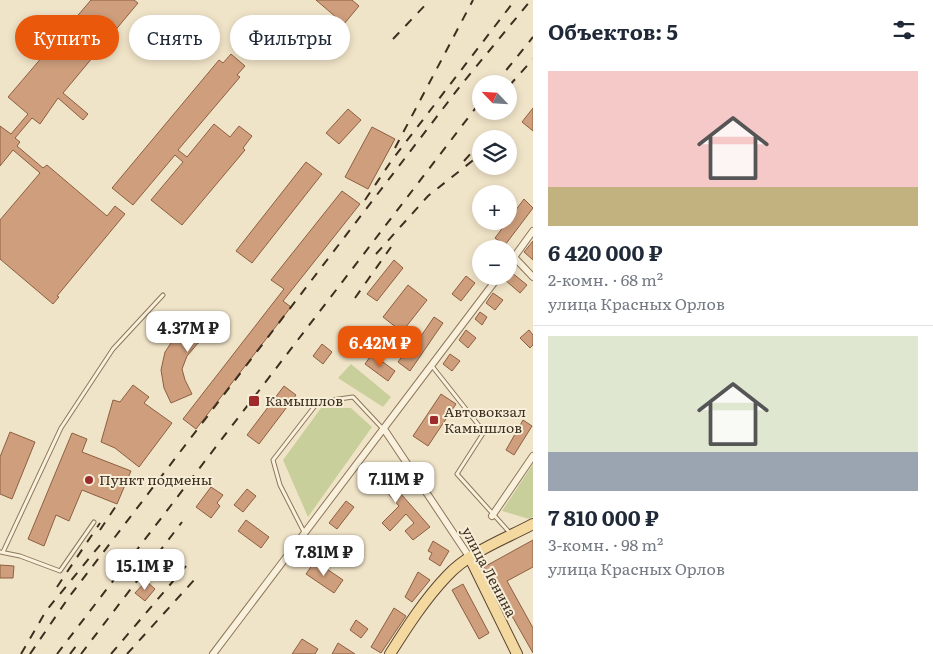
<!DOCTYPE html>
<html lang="ru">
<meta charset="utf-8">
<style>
body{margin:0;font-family:Literata,serif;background:#f6f6f7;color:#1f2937;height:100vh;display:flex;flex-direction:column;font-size:19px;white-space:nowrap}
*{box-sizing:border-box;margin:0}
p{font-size:16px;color:#747a83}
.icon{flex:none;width:28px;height:28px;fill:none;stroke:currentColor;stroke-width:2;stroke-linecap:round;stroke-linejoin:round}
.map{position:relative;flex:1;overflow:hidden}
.side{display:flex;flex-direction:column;background:#fff;width:400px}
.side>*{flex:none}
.banner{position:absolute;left:15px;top:15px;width:442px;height:45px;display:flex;gap:10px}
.needle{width:32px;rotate:295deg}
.controls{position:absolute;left:472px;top:75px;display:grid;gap:10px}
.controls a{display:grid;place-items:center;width:45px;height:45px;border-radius:50%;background:#fff;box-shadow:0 2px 8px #0003;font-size:25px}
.price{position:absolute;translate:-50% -42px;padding:0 11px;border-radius:10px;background:#fff;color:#222;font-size:16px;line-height:32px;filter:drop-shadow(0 1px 2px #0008)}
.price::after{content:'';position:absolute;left:50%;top:30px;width:15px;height:11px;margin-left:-8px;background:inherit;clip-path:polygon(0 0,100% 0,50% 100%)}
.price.active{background:#ea580c;color:#fff}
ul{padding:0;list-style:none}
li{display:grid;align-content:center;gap:10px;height:265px;padding:0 15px}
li+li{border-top:1px solid #e0e1e3}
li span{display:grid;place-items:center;height:155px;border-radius:0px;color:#555}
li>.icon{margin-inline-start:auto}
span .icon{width:90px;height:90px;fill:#fffc;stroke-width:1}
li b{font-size:21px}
h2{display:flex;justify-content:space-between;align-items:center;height:60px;padding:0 15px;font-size:21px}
.chip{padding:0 18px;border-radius:22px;background:#fff;box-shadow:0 2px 8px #0003;font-size:18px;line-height:45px}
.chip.active{background:#ea580c;color:#fff}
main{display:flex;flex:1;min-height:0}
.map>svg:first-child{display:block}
.green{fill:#c9cf9b}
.building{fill:#cf9f7d;stroke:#8d5f41}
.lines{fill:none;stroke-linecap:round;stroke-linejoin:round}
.lane-casing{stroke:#8d765c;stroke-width:5}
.street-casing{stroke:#8d765c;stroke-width:8}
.primary-casing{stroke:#5b4430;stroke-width:12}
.lane{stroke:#faf1dc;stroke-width:3}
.street{stroke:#faf1dc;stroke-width:6}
.primary{stroke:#f3d9a0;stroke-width:10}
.rail{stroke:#3d2e20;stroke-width:2;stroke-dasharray:9 9;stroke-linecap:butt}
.poi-dot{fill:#9e2a2b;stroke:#f7eed8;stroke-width:2}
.labels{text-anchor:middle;stroke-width:4;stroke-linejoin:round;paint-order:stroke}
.poi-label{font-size:14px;fill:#3d2e20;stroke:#f7eed8;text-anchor:start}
.street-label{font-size:14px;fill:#3d2e20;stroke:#f7eed8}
</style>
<main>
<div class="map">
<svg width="533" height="654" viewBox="0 0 533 654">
<rect width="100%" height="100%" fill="#f0e4c8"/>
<path class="green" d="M351 364 391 397 383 407 338 378Z
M321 408H351L372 427 308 517 283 460Z
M533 464V517L529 519 502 511Z"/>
<path class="building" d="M91 0H134L138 3 63 93 88 114 83 120 58 98 40 124 32 118 15 138 20 142 17 146 43 168 47 165 107 216 115 206 125 214 57 296 59 297 53 304 0 259V220L40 173 13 150 0 166V126L11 134 28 114 8 97Z
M316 0H352L359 6 344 24Z
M231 54 245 66 237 75 240 77 178 150 187 157 214 124 230 137 239 126 252 136 243 148 245 150 182 225 151 200 183 162 175 155 133 205 112 188 219 60 223 63Z
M533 108V131L522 122Z
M348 109 361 120 339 144 326 133Z
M372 127 395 139 368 189 345 177Z
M306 162 322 174 252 263 236 251Z
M342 191 360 204 283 301 291 307 196 429 183 419 284 289 271 280Z
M524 199 533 208 505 245 495 238Z
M533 241V260L524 252Z
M394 260 403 268 377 301 367 294Z
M511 272 527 285 520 293 505 280Z
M466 276 475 283 461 301 452 294Z
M408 285 427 300 402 332 383 317Z
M493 293 503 300 495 310 486 303Z
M480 312 487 317 482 325 475 319Z
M207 317H227L224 340 211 338 198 343 187 356 182 369 185 380 192 394 171 403 164 388 161 370 165 352 177 334 192 322Z
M434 317 443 323 410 371 398 362 414 340 417 342Z
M466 330 476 338 468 348 459 340Z
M529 330 533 335V345L530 348 520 338Z
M322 344 332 352 323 364 313 356Z
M372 354 395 371 388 381 365 364Z
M450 354 460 361 452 371 443 364Z
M133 385 149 397 144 403 172 423 139 467 115 448 101 442 113 400 120 402Z
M284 386 296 395 259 444 247 435Z
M441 394 456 404 428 446 413 436Z
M523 420 532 426 514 455 506 450Z
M10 432 35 442 12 499 0 494V457Z
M72 433 87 439 82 452 131 471 117 504 82 490 69 521 56 515 44 546 28 539Z
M372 467 387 478 430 527 413 540 405 531 414 523 406 514 390 531 382 523 399 506 381 485 375 493 360 482Z
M211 487 223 495 217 503 220 506 211 518 196 507Z
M247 489 256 496 243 512 234 505Z
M346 501 354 507 337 529 329 523Z
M246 520 269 537 261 548 238 531Z
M533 540V567L507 581 533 628V653L484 567Z
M433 541 449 551 440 566 429 559 432 553 428 551Z
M315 561 343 580 334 593 306 574Z
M0 565 14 566 13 578H0Z
M418 572 430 580 412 602 405 597Z
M146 581 155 589 145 601 135 593Z
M463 584 489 633 479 639 452 590Z
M394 608 406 616 381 653 371 647Z
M356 620 368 629 361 638 350 630Z
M302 639 318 649 315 654H292Z
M338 643 355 654H332Z"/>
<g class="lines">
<defs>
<path id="lane" d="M432 366 484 432 457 474 511 534
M304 532 280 485 273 460 318 402 353 397 383 429
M0 552 20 556 60 571 94 522
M3 552 61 428 113 349 163 295"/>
<path id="street" d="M514 257 533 277
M509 264 533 231
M384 429 470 558
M492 516 533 456
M213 654 499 276"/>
<path id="primary" d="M470 558 517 654
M390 654C407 627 425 599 447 576 469 552 505 539 533 524"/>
</defs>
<use href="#lane" class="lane-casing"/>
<use href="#street" class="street-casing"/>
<use href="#primary" class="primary-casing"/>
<use href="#lane" class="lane"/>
<use href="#street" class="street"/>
<use href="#primary" class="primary"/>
<path class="rail" d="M393 39 430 0
M495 84 533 37
M509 86 533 59
M485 139 493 130
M502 139 504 138
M395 148 473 0
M464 161 481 142
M365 200 392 160 515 0
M376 254 428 196 481 154
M355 298 391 247
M100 530 116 506
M57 587 100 523
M21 654 46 611 100 545
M30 654 69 597 461 85 531 0
M57 654 481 101
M70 654 76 646
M81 654 182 522
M111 654 186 566
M127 654 196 578"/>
</g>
<g class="poi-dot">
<rect x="248" y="395" width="12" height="12" rx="2.5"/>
<rect x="429" y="415" width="10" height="10" rx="2.5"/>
<circle cx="89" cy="480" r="5"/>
</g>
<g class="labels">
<g class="poi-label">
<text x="265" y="406">Камышлов</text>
<text x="444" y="417">Автовокзал<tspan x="444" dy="16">Камышлов</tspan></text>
<text x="99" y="485">Пункт подмены</text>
</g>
<g class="street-label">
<text transform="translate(489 572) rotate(62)" y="5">улица Ленина</text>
</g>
</g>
</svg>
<div class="controls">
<a><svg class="needle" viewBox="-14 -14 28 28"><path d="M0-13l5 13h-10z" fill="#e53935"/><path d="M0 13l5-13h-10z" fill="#747a83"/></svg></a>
<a><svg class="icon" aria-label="layers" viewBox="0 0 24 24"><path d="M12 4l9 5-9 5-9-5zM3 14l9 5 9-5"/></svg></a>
<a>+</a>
<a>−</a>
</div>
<b class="price" style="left:188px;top:353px">4.37M ₽</b>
<b class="price active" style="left:380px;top:368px">6.42M ₽</b>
<b class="price" style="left:396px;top:504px">7.11M ₽</b>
<b class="price" style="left:324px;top:577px">7.81M ₽</b>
<b class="price" style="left:145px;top:591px">15.1M ₽</b>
<div class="banner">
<a class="chip active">Купить</a>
<a class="chip">Снять</a>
<a class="chip">Фильтры</a>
</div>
</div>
<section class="side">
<h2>Объектов: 5<svg class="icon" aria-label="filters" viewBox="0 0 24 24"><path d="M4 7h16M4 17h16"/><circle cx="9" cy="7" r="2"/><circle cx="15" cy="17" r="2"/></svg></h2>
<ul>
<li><span style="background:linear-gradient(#f6c9c9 75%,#c2b280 0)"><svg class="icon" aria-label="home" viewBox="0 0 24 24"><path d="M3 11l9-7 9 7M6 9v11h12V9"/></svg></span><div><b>6 420 000 ₽</b><p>2-комн. · 68 m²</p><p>улица Красных Орлов</p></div></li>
<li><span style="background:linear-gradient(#dfe7d0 75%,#9aa5b1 0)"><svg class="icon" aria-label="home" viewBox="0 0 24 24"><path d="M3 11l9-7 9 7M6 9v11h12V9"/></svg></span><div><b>7 810 000 ₽</b><p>3-комн. · 98 m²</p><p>улица Красных Орлов</p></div></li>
</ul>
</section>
</main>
